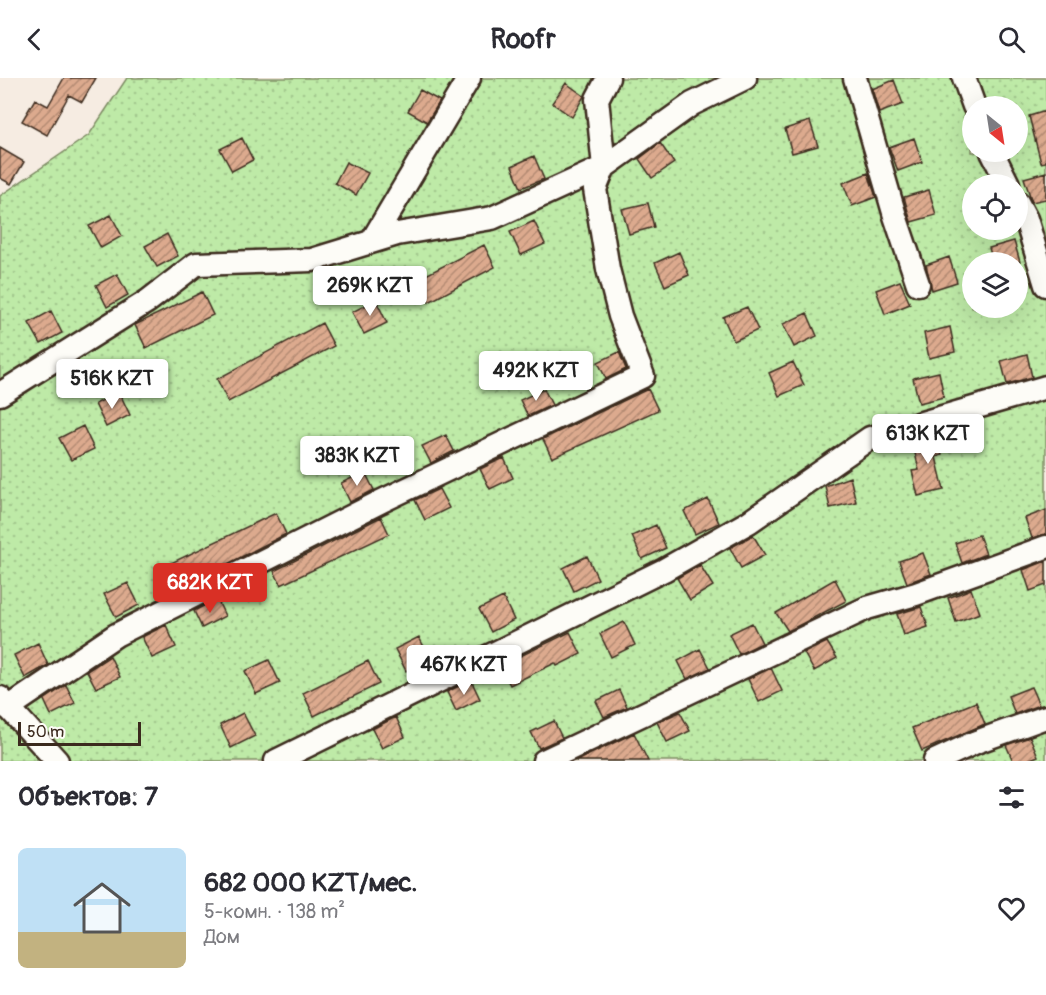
<!DOCTYPE html>
<html lang="ru">
<meta charset="utf-8">
<style>
body{margin:0;font-family:Pangolin,sans-serif;background:#f7f7f7;color:#2b2b33;height:100vh;display:flex;flex-direction:column;font-size:22px;white-space:nowrap}
*{box-sizing:border-box;margin:0}
p{font-size:20px;color:#7c7c81}
.icon{flex:none;width:33px;height:33px;fill:none;stroke:currentColor;stroke-width:2;stroke-linecap:round;stroke-linejoin:round}
.map{position:relative;height:683px;overflow:hidden}
.panel{display:flex;flex-direction:column;background:#fff;flex:1}
.panel>*{flex:none}
.needle{width:39px;rotate:150deg}
.buttons{position:absolute;left:962px;top:18px;display:grid;gap:12px}
.buttons a{display:grid;place-items:center;width:66px;height:66px;border-radius:50%;background:#fff;box-shadow:0 6px 24px #0002;font-size:30px}
.scale{position:absolute;left:18px;bottom:15px;width:123px;box-sizing:border-box;padding-left:6px;border:3px solid #3b2a1e;border-top:0;font-size:16px;line-height:21px;white-space:nowrap;color:#3b2a1e;-webkit-text-stroke:4px #fdfcf7;paint-order:stroke}
.price{position:absolute;translate:-50% -51px;padding:0 14px;border-radius:6px;background:#fff;color:#222;font-size:20px;line-height:39px;filter:drop-shadow(0 2px 3px #0008)}
.price::after{content:'';position:absolute;left:50%;top:36px;width:18px;height:14px;margin-left:-9px;background:inherit;clip-path:polygon(0 0,100% 0,50% 100%)}
.price.selected{background:#d93025;color:#fff}
ul{padding:0;list-style:none}
li{display:flex;align-items:center;gap:18px;height:150px;padding:0 18px}
li+li{border-top:2px solid #e1e1e2}
li span{display:grid;place-items:center;flex:none;width:168px;height:120px;border-radius:9px;color:#555}
li>.icon{margin-inline-start:auto}
span .icon{width:72px;height:72px;fill:#fffc;stroke-width:1}
li b{font-size:26px}
h2{display:flex;justify-content:space-between;align-items:center;height:72px;padding:0 18px;font-size:26px}
header{display:flex;justify-content:space-between;align-items:center;height:78px;padding:0 18px;background:#fff;font-size:27px;font-weight:800}
.map>svg:first-child{display:block}
.grass{fill:url(#grass-dots);stroke:#7c8a62;stroke-width:1.5;fill-rule:evenodd}
.building{fill:url(#building-hatch);stroke:#3b2a1e;stroke-width:1.5}
.lines{fill:none;stroke-linecap:round;stroke-linejoin:round}
.minor-casing{stroke:#3b2a1e;stroke-width:27}
.minor{stroke:#fdfcf7;stroke-width:22}
</style>
<header><svg class="icon" aria-label="back" viewBox="0 0 24 24"><path d="M15 5l-7 7 7 7"/></svg>Roofr<svg class="icon" aria-label="search" viewBox="0 0 24 24"><circle cx="10" cy="10" r="6"/><path d="M15 15l6 6"/></svg></header>
<div class="map">
<svg width="1046" height="683" viewBox="0 0 1046 683">
<defs>
<pattern id="grass-dots" width="8" height="8" patternUnits="userSpaceOnUse" patternTransform="scale(1.5)"><rect width="8" height="8" fill="#beeaa7"/><path d="M2 2h.1M6 6h.1" fill="none" stroke="#a4c98f" stroke-width="1.8" stroke-linecap="round"/></pattern>
<pattern id="building-hatch" width="6" height="6" patternUnits="userSpaceOnUse" patternTransform="scale(1.5)"><rect width="6" height="6" fill="#dcaa8e"/><path d="M-1 1l2-2M0 6l6-6M5 7l2-2" fill="none" stroke="#b48b73"/></pattern>
</defs>
<rect width="100%" height="100%" fill="#f6ece2"/>
<filter id="ink" filterUnits="userSpaceOnUse"><feTurbulence type="fractalNoise" baseFrequency=".0167" numOctaves="2"/><feDisplacementMap in="SourceGraphic" scale="12" xChannelSelector="R" yChannelSelector="G"/><feConvolveMatrix kernelMatrix="1 2 1 2 8 2 1 2 1" color-interpolation-filters="sRGB"/></filter>
<g filter="url(#ink)">
<path class="grass" d="M127 0H1046V683H0V118L89 57ZM972 28H1017V74H972ZM972 106H1017V152H972ZM972 184H1017V230H972Z"/>
<path class="building" d="M64 0H96L82 24 69 17 47 57 22 43 35 21 48 28Z
M894 2 903 26 879 35 872 11Z
M566 5 584 18 572 39 552 25Z
M420 12 440 23 427 44 408 33Z
M1046 33V84L1041 85 1029 38Z
M810 43 818 68 792 75 785 51Z
M242 60 253 82 232 93 220 71Z
M914 60 922 84 898 93 889 69Z
M660 65 674 85 652 100 639 81Z
M0 70 24 84 11 106 0 100Z
M534 78 544 101 521 110 512 88Z
M346 84 368 95 356 117 335 105Z
M1046 94V121L1032 124 1024 100Z
M868 95 876 119 852 128 843 105Z
M929 112 936 137 911 144 904 119Z
M648 125 654 149 629 156 622 131Z
M111 137 122 158 101 170 89 148Z
M534 143 545 166 521 177 510 154Z
M167 156 178 178 157 189 145 168Z
M1014 163 1020 184H993L989 170Z
M484 167 495 189 429 224 418 201Z
M679 174 689 197 665 208 655 185Z
M949 179 957 204 932 212 926 187Z
M117 196 128 217 107 229 96 207Z
M900 203 910 226 885 236 876 212Z
M202 214 213 237 146 270 135 247Z
M376 222 387 245 364 256 352 234Z
M747 229 758 252 734 263 723 239Z
M51 233 62 255 41 266 29 245Z
M807 235 817 258 794 269 783 246Z
M322 245 334 268 228 324 217 301Z
M950 249 955 274 929 280 924 255Z
M619 274 626 291 606 301 598 284Z
M1027 276 1032 299 1007 306 1001 283Z
M793 284 804 307 779 318 769 295Z
M939 294 944 319 919 325 913 300Z
M544 311 552 327 528 338 520 322Z
M648 311 658 332 552 380 543 361Z
M119 314 130 337 106 349 95 326Z
M83 348 94 371 71 382 59 360Z
M937 355 942 377 936 379 944 412 918 418 912 393 919 392 912 362Z
M446 357 454 373 431 385 422 368Z
M504 380 513 400 490 411 480 391Z
M365 394 374 412 350 424 341 405Z
M850 399 856 424 830 430 825 408Z
M439 411 449 430 425 442 415 422Z
M708 421 719 445 695 456 684 433Z
M1046 432V456L1032 460 1025 440Z
M276 435 286 456 182 509 171 485Z
M381 439 389 456 281 507 274 493Z
M656 447 666 470 642 481 632 458Z
M753 457 765 477 741 490 730 470Z
M979 457 986 476 962 485 955 465Z
M923 475 931 496 907 505 899 483Z
M587 478 598 501 574 513 563 490Z
M1046 483V507L1030 513 1023 492Z
M700 487 713 508 690 522 677 500Z
M835 501 846 523 788 553 776 535Z
M128 505 139 527 116 539 104 516Z
M971 511 980 535 956 544 948 520Z
M503 519 514 542 491 554 479 531Z
M217 521 225 538 202 550 194 533Z
M921 529 928 549 904 557 897 536Z
M624 544 635 567 611 579 600 556Z
M752 545 762 565 739 576 729 556Z
M166 547 176 569 152 580 142 559Z
M570 554 581 576 557 588 555 585 510 607 500 588Z
M419 559 430 581 406 593 395 571Z
M827 564 837 580 814 593 804 575Z
M38 565 48 587 25 600 14 577Z
M700 571 710 590 687 601 678 583Z
M110 578 120 599 96 610 87 593Z
M269 582 280 605 256 616 245 593Z
M368 583 379 606 314 638 303 615Z
M771 590 782 613 759 624 748 601Z
M471 602 480 621 456 633 447 614Z
M66 607 75 625 51 637 44 622Z
M1031 609 1039 627 1015 636 1008 618Z
M619 612 627 629 604 639 596 623Z
M976 624 985 646 922 673 912 650Z
M680 634 690 653 667 664 657 644Z
M243 635 255 658 231 670 220 647Z
M396 639 405 659 382 670 372 651Z
M554 643 562 660 539 670 531 654Z
M634 655 648 683H576Z
M1030 659 1038 678 1026 683H1013L1006 667Z"/>
<g class="lines">
<defs>
<path id="minor" d="M855 0 895 138 918 206
M964 0 974 28
M992 74 1008 106
M1017 124 1026 141 1046 207
M372 163 469 0
M0 316 148 223 196 186 312 182 397 156 492 140 604 89 692 26 745 0
M0 620 57 683
M8 630 116 557 382 423 643 298 620 238 608 191 595 111 604 89 597 21 608 0
M276 683 664 492 749 444 870 360 1046 309
M544 683 867 530 916 516 1046 469
M935 683 976 664 1046 639"/>
</defs>
<use href="#minor" class="minor-casing"/>
<use href="#minor" class="minor"/>
</g>
</g>
</svg>
<div class="buttons">
<a><svg class="needle" viewBox="-14 -14 28 28"><path d="M0-13l5 13h-10z" fill="#e53935"/><path d="M0 13l5-13h-10z" fill="#7c7c81"/></svg></a>
<a><svg class="icon" aria-label="locate" viewBox="0 0 24 24"><circle cx="12" cy="12" r="6"/><path d="M12 2v4M12 18v4M2 12h4M18 12h4"/></svg></a>
<a><svg class="icon" aria-label="layers" viewBox="0 0 24 24"><path d="M12 4l9 5-9 5-9-5zM3 14l9 5 9-5"/></svg></a>
</div>
<div class="scale">50 m</div>
<b class="price" style="left:370px;top:239px">269K KZT</b>
<b class="price" style="left:536px;top:324px">492K KZT</b>
<b class="price" style="left:112px;top:332px">516K KZT</b>
<b class="price" style="left:928px;top:387px">613K KZT</b>
<b class="price" style="left:357px;top:409px">383K KZT</b>
<b class="price selected" style="left:210px;top:536px">682K KZT</b>
<b class="price" style="left:464px;top:618px">467K KZT</b>
</div>
<section class="panel">
<h2>Объектов: 7<svg class="icon" aria-label="filters" viewBox="0 0 24 24"><path d="M4 7h16M4 17h16"/><circle cx="9" cy="7" r="2"/><circle cx="15" cy="17" r="2"/></svg></h2>
<ul>
<li><span style="background:linear-gradient(#bfe0f5 70%,#c2b280 0)"><svg class="icon" aria-label="home" viewBox="0 0 24 24"><path d="M3 11l9-7 9 7M6 9v11h12V9"/></svg></span><div><b>682 000 KZT/мес.</b><p>5-комн. · 138 m²</p><p>Дом</p></div><svg class="icon" aria-label="heart" viewBox="0 0 24 24"><path d="M12 20l-8-8c-3-5 5-10 8-4 3-6 11-1 8 4z"/></svg></li>
</ul>
</section>
